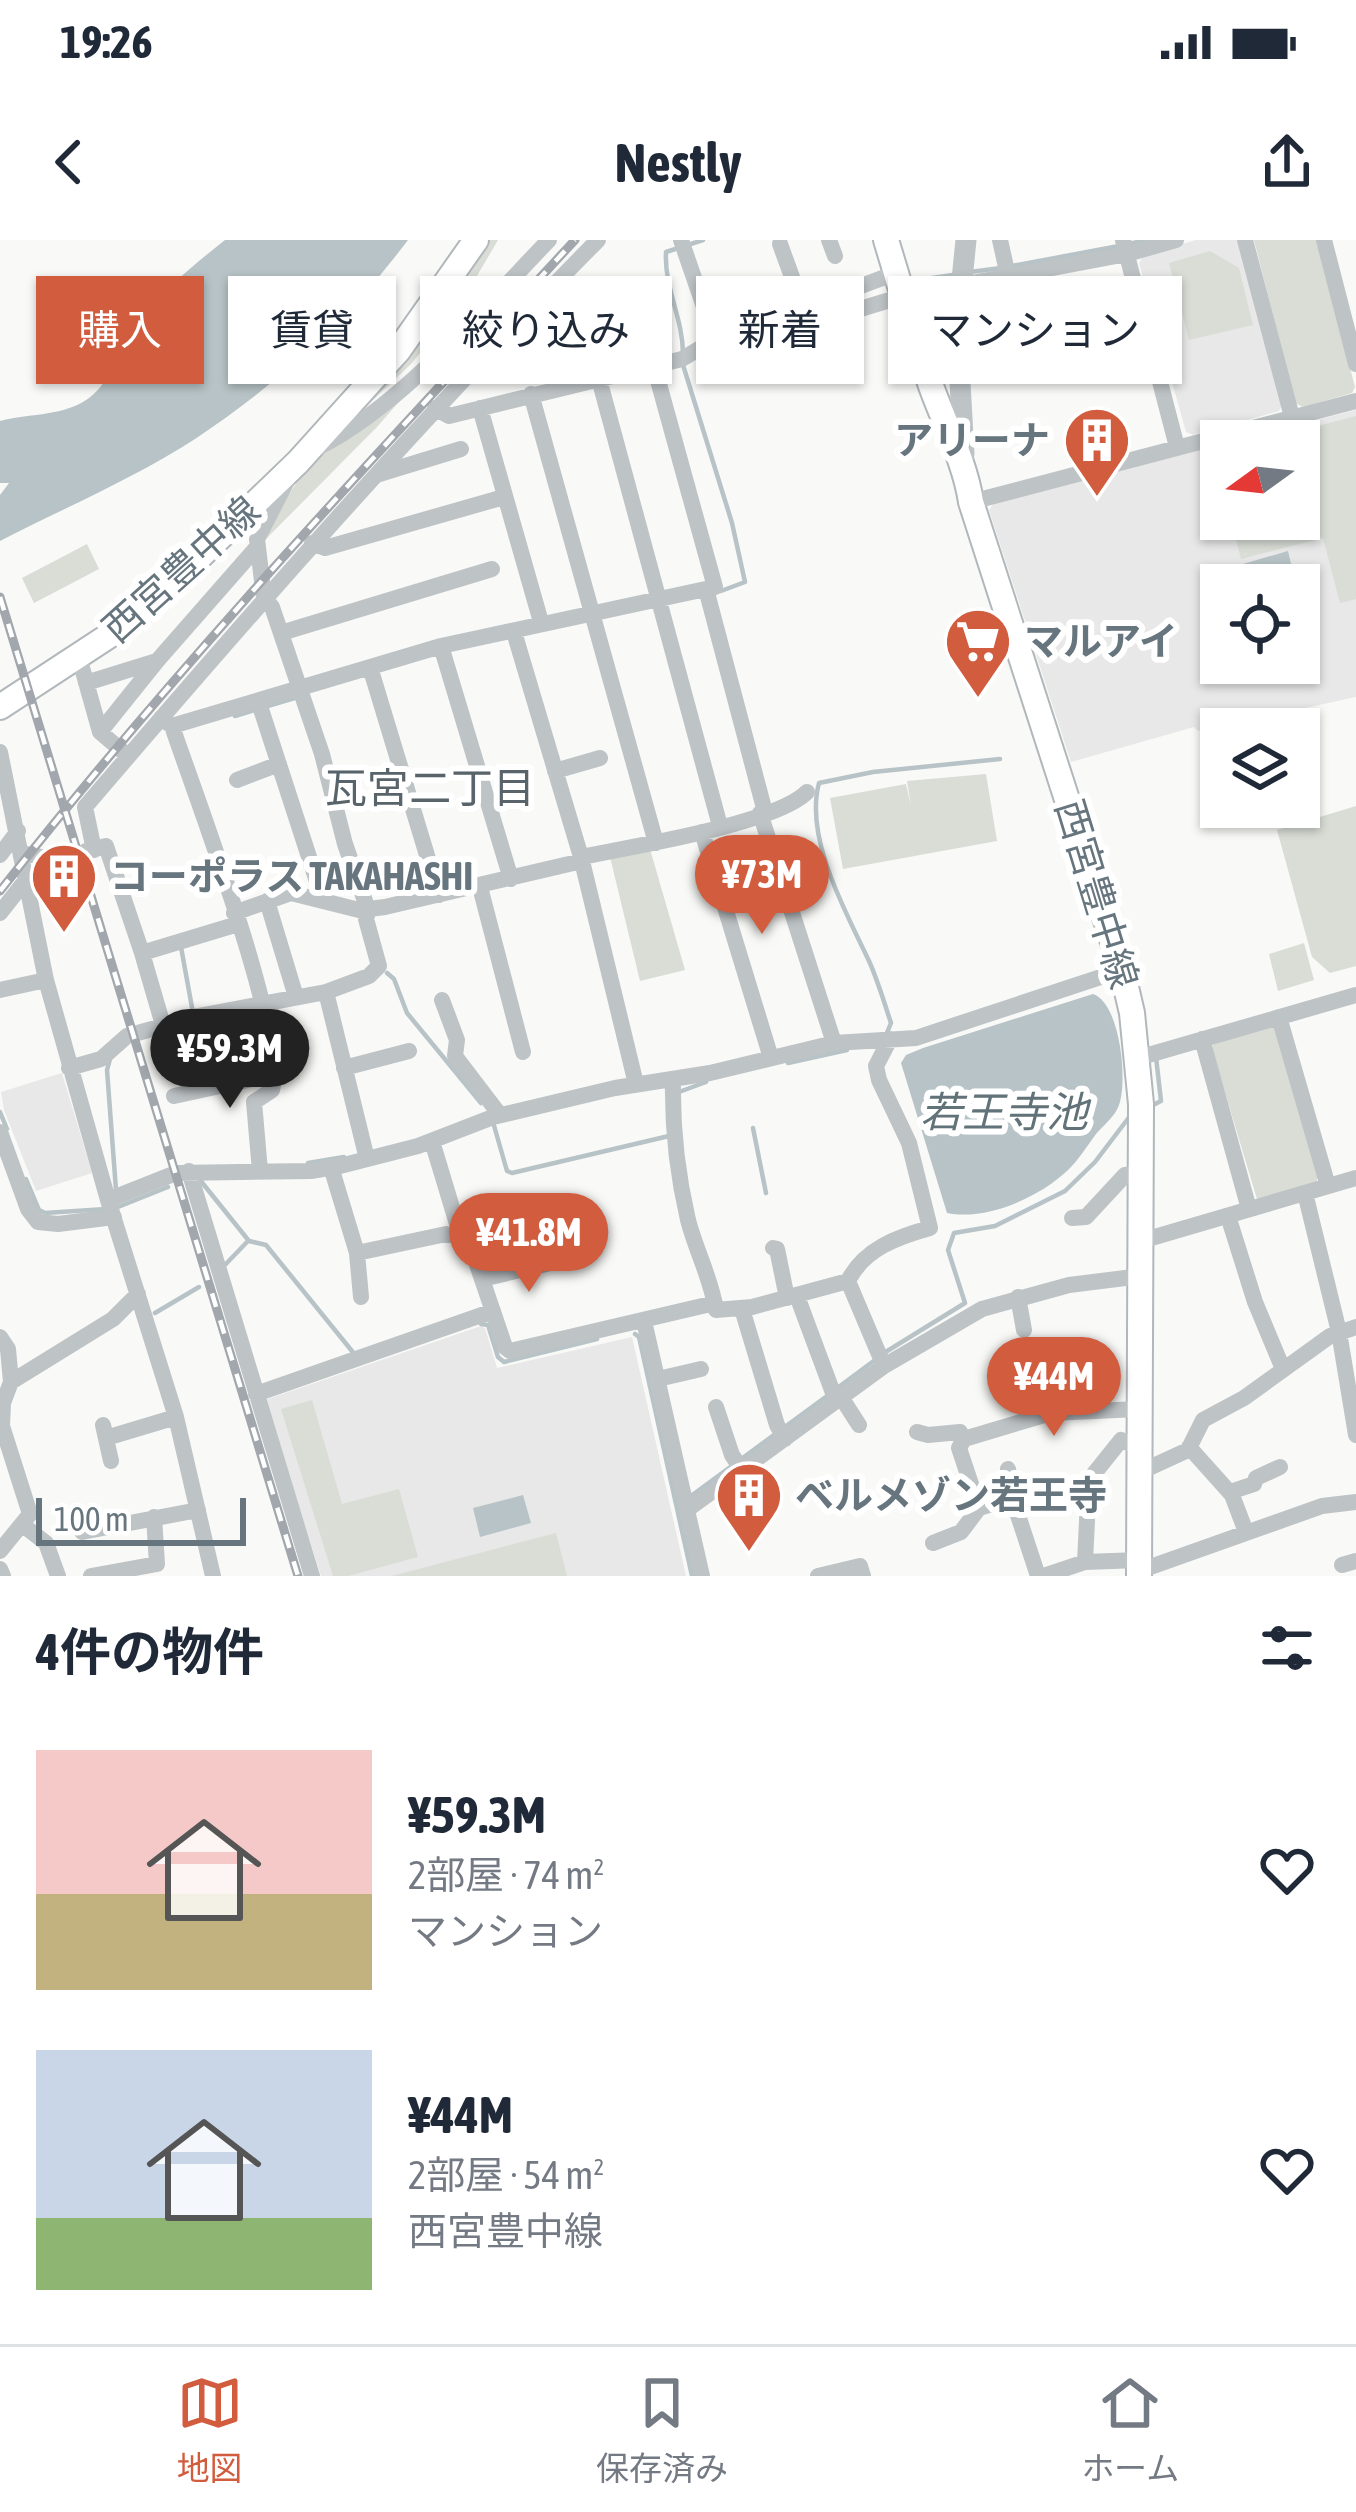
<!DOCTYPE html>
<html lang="ja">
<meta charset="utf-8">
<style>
body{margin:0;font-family:"Asap Condensed","Noto Sans JP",sans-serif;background:#f6f6f7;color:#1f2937;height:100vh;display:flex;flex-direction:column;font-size:45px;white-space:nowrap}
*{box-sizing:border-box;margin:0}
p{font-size:39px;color:#747a83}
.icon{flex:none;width:66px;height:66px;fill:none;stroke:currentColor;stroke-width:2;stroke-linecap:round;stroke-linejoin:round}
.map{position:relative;height:1336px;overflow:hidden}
.panel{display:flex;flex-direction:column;background:#fff;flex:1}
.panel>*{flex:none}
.banner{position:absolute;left:36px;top:36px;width:1284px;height:108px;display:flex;gap:24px}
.needle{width:78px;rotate:255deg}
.fabs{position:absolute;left:1200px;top:180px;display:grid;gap:24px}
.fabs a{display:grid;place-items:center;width:120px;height:120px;border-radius:0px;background:#fff;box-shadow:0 3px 9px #0004;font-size:60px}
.scale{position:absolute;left:36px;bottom:30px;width:210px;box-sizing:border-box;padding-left:12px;border:6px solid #66757e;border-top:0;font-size:33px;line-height:42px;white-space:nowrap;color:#66757e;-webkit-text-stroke:9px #fff;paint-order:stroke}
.price{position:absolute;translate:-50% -102px;padding:0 27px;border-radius:42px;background:#d15c3e;color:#fff;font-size:39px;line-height:78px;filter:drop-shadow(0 3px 6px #0008)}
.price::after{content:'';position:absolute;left:50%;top:72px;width:36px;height:27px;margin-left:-18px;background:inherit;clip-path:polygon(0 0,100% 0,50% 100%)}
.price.current{background:#222;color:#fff}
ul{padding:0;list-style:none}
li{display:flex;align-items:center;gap:36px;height:300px;padding:0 36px}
li span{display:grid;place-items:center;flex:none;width:336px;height:240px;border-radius:0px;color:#555}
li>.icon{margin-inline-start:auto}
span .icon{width:144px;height:144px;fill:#fffc;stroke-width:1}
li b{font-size:51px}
h2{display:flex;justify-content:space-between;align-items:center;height:144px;padding:0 36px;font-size:51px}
.chip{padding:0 42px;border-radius:0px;background:#fff;box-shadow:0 3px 9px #0004;font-size:42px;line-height:108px}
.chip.current{background:#d15c3e;color:#fff}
.status{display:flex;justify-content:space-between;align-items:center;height:84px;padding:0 60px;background:#fff;direction:ltr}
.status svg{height:33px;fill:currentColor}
header{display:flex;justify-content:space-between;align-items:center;height:156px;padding:0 36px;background:#fff;font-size:54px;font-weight:700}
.tabs{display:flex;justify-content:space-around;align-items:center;height:168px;border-top:3px solid #e0e1e3;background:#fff;font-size:33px;color:#747a83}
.tabs a{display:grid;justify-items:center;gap:6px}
.tabs .current{color:#d15c3e}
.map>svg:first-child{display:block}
.built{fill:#e7e8e7;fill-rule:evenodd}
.green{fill:#d9ddd6}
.water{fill:#b7c3c6}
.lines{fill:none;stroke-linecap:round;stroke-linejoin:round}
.stream{stroke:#b7c3c6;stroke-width:4.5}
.secondary-casing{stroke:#b1b7bb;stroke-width:28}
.minor{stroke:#bec3c6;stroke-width:16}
.tertiary{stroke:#bec3c6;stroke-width:21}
.secondary{stroke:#fff;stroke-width:24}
.rail-casing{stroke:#a1a7ac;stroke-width:9}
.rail{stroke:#fff;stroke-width:4.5;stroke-dasharray:14;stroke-linecap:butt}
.labels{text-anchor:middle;stroke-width:12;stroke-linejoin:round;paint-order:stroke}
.poi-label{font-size:39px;font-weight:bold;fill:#66757e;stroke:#fff;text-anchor:start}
.street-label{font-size:39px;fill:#66757e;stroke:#fff}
.neighbourhood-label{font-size:42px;fill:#58636a;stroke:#fff}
.water-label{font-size:42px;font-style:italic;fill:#617378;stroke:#fff}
</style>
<div class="status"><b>19:26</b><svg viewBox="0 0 49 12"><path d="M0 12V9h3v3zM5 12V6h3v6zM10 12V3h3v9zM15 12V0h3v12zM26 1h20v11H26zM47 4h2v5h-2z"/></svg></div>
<header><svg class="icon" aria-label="back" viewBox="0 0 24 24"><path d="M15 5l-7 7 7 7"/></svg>Nestly<svg class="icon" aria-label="share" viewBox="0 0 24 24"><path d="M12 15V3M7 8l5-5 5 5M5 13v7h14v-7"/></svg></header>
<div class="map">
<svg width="1356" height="1336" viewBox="0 0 1356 1336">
<rect width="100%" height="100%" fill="#f9f9f7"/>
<path class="built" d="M1196 0H1239L1283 163 1279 171 1193 195 1186 192 1139 23 1144 15Z
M1356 170V457L1198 491 1194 487 1071 522 989 270 995 262 1221 204V279H1299V201H1234ZM1221 345H1299V423H1221Z
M62 833 92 933 36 951 4 870 1 852Z
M481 1086 485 1088 497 1128 632 1097 686 1336H321L265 1160Z"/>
<path class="green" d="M484 0H498L460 65 411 124 353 179Z
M1254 0H1317L1355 147 1352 153 1303 167 1295 163Z
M1210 11 1239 28 1253 85 1189 100 1169 23Z
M417 141 377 187 261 304 263 295 306 228Z
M1356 176V359L1340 363 1323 298 1241 319 1231 279H1299V201H1262Z
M87 304 99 329 34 363 22 338Z
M986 534 997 601 843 629 830 558 906 544 911 566 907 541Z
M1356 566V726L1330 733 1312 717 1277 590Z
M650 609 685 730 640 741 610 617Z
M1304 703 1314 740 1278 751 1269 714Z
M1272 787 1277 790 1319 936 1316 942 1257 959 1212 809 1213 804Z
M312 1160 342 1264 399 1249 418 1317 348 1336H333L281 1169Z
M556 1293 567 1336H392Z"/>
<path class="water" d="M225 0H408C348 80 278 144 195 199 137 237 62 269 0 301V255L9 243H0V181C26 174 59 176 83 162 113 146 129 90 154 63 175 40 200 20 225 0Z
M1288 311 1296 345H1241L1236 326Z
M1093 754C1120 763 1128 840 1119 865 1116 875 1103 886 1096 894 1087 906 1078 921 1067 931 1038 958 986 981 947 973L901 823 906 815 923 808Z
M523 1255 531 1283 480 1297 473 1268Z"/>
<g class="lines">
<path class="stream" d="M1130 4 1144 0
M1012 26 1119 6
M970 32 1001 28
M906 38 911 41 953 35
M683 114C683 78 664 48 666 12L703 0
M683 125 732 283 745 342 721 351
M235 476 298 457
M181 707 193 773
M387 733 394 739 407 773 481 863
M886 795 891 783C884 762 878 741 869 721 846 672 804 598 819 543L873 532 1000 519
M110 819 107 830 116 950
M788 823 847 810
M679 852 706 842
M1151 866 1161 861 1156 817
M0 872 7 889
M493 882 507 931 512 933 669 896
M753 888 766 953
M308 923 344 917
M26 939 39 970 45 973 106 969
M200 940 249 1001 266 1005 356 1116
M118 967 168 947
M222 1028 247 1002
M155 1073 199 1047
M481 1084 488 1085 498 1117 504 1122 597 1099
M635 1094 639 1097 692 1336
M884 1113 965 1063 948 1010 954 993 995 986 1065 951 1095 922 1130 876
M836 1149 875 1120
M691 1256 827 1156"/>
<defs>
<path id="secondary" d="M886 0C901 49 915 98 931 146 945 185 965 222 971 262L1122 730 1132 773 1141 864 1139 1336
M0 467 136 378 298 222 398 111 476 0"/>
</defs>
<use href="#secondary" class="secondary-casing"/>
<path class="minor" d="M681 0 716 102
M829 0 835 16
M1000 0 1008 36
M1123 0 1177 207
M1245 0 1292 177
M1324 0 1356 124
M780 4 804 70
M642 53 660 124
M795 77 811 84 903 56 1127 14 1176 0
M599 139 720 586
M531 154 656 603
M435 168 449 176 682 119 707 104 782 86 812 64 896 33
M480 168 541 382
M319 207C405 163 482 69 549 0
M376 235 461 209
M286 243 257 299 264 358 272 367 322 514 345 604 366 664 369 669 385 667 582 621
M971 262 1356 161
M312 303 325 308 504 257
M706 349 765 572
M514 392 581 617 636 844
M281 393 492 329
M441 406 511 639
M79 417 100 492 128 516
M157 421 257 307
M370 427 439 655
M86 443 157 421 100 492
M259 463 323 660
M161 478 172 486 441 406 715 347 654 126
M172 486C194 552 288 797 272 850L254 862 260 931
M0 512 46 740 108 960 176 1177 213 1336
M555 531 600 518
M237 540 279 524
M760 573 834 803
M702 592 771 818
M94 610 85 567C251 373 418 182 598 0
M86 611 106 606 142 713 238 684
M22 613 51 619 64 616
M0 615 18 591
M581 617C630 607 775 584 807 552
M480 647 523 812
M267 661 296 757
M0 673 26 640
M142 713 163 785
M0 750 46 740
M326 752 367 919
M442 760 457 800 455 816 500 875
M1279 777 1328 946
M1202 799 1249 969
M1138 818 1356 755
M69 828 101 819 127 796 198 776 326 752 369 736 379 726 366 679 369 669 363 671 291 653 234 673
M344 828 409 811
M673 839C672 887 677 933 688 980 696 1011 711 1038 716 1070L752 1067 848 1041 884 1126
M174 856 275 834
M0 892 28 969 38 982 58 984 114 977
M432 901 460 994
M331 927 357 1013 361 1057
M189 931 312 1336
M1305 953 1339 1092 1356 1195
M108 960 176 933 311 931 340 926 418 906 493 877 615 848 710 833 834 803 916 798 1122 730
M1228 976 1255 1062 1283 1129
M1072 978 1086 977 1125 935 1141 933
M1141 1001 1356 938
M773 1008 777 1009 787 1058
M357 1013 446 994 468 998 505 1107 510 1111 715 1063
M482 1039 563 1020
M848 1041C864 1009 897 997 930 988L909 903 879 840 876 826 890 799
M797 1056 836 1161
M1018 1057 1024 1090
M742 1069 777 1185 785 1199
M644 1081 702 1336
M0 1097 8 1109 11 1142
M658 1139 701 1129
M256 1154 493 1071
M841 1157 859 1185
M716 1167 732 1215 742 1230
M103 1185 111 1221
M917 1192 928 1195 960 1192 964 1199 1051 1173 1139 1169
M106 1198 176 1177
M964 1199 959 1208 979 1268
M1189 1207 1232 1255 1246 1292
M1008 1229 1014 1256
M1138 1233 1188 1210 1203 1180 1244 1158 1330 1096 1356 1087
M1230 1252 1254 1244 1256 1238 1280 1227
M1012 1257 1038 1336
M688 1269 884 1126 982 1069 1069 1045 1141 1036
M24 1286 46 1303 58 1336
M82 1292 198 1270
M933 1303 961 1292 979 1268 1020 1255 1089 1242
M0 1311 30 1274 2 1186 3 1163 11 1142 113 1079 138 1054
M1085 1322 1089 1240 1121 1200 1139 1207
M1342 1325 1356 1321
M0 1329 3 1336
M1139 1331 1322 1266 1356 1262
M91 1336 157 1324 154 1277
M818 1336 860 1326 863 1336
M1043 1336 1085 1322 1139 1320"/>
<path class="tertiary" d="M964 214 957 89 966 0"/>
<use href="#secondary" class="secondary"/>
<defs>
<path id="rail" d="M0 357 298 1336
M0 651C179 423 378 213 575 0"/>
</defs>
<use href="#rail" class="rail-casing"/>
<use href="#rail" class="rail"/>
</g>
<defs>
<symbol id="building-pin" viewBox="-11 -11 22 30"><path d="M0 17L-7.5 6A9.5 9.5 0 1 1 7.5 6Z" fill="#d15c3e" stroke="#fff"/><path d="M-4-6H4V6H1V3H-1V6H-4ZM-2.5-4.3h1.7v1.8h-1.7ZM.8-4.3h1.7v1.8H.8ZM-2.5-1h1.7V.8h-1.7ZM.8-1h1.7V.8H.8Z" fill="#fff"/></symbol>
<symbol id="supermarket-pin" viewBox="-11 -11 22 30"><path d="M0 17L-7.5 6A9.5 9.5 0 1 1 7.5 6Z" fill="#d15c3e" stroke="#fff"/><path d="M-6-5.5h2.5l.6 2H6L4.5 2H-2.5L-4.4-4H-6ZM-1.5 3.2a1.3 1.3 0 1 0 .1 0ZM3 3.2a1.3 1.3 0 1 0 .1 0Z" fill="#fff"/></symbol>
</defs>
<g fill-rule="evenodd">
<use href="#building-pin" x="1059" y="162" width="76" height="104"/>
<use href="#supermarket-pin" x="940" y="363" width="76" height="104"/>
<use href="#building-pin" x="26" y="598" width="76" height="104"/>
<use href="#building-pin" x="711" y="1217" width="76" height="104"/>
</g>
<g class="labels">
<g class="poi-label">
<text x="1050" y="214" text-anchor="end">アリーナ</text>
<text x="1024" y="415">マルアイ</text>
<text x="110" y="650">コーポラス TAKAHASHI</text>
<text x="795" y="1269">ベルメゾン若王寺</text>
</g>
<g class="street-label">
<text transform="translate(181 329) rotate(-42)" y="14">西宮豊中線</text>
<text transform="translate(1097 654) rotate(73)" y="14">西宮豊中線</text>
</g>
<g class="neighbourhood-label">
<text x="430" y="563">瓦宮二丁目</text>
</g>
<g class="water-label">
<text x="1004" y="887">若王寺池</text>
</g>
</g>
</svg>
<div class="fabs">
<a><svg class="needle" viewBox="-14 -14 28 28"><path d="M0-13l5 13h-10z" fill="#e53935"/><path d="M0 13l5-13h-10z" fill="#747a83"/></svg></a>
<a><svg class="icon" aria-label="locate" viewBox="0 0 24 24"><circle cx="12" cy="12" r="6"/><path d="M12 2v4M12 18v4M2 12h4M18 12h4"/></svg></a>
<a><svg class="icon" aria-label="layers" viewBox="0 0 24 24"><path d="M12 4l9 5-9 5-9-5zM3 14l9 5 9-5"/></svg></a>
</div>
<div class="scale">100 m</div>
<b class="price" style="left:762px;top:697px">¥73M</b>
<b class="price current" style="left:230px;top:871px">¥59.3M</b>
<b class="price" style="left:529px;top:1055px">¥41.8M</b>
<b class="price" style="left:1054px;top:1199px">¥44M</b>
<div class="banner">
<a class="chip current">購入</a>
<a class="chip">賃貸</a>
<a class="chip">絞り込み</a>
<a class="chip">新着</a>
<a class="chip">マンション</a>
</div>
</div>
<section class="panel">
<h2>4件の物件<svg class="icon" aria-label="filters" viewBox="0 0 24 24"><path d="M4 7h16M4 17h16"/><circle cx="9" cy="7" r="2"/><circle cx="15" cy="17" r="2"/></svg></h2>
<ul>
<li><span style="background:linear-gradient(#f6c9c9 60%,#c2b280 0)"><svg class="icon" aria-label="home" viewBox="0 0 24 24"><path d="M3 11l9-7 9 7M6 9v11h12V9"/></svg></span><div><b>¥59.3M</b><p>2部屋 · 74 m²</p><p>マンション</p></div><svg class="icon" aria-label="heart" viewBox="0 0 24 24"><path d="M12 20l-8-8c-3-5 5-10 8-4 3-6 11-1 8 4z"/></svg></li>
<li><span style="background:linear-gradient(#c9d6e8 70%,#8fb573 0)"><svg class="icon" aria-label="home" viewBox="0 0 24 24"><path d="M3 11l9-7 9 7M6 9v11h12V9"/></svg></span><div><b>¥44M</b><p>2部屋 · 54 m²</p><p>西宮豊中線</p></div><svg class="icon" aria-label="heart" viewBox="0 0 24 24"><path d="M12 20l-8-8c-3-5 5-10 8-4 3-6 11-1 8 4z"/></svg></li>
</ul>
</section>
<nav class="tabs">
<a class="current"><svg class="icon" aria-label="map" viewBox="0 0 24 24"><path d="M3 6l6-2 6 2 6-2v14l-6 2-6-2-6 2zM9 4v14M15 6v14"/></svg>地図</a>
<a><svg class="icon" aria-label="saved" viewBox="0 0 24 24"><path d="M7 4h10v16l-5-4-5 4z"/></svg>保存済み</a>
<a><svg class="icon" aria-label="home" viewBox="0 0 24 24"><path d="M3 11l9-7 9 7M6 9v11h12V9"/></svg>ホーム</a>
</nav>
